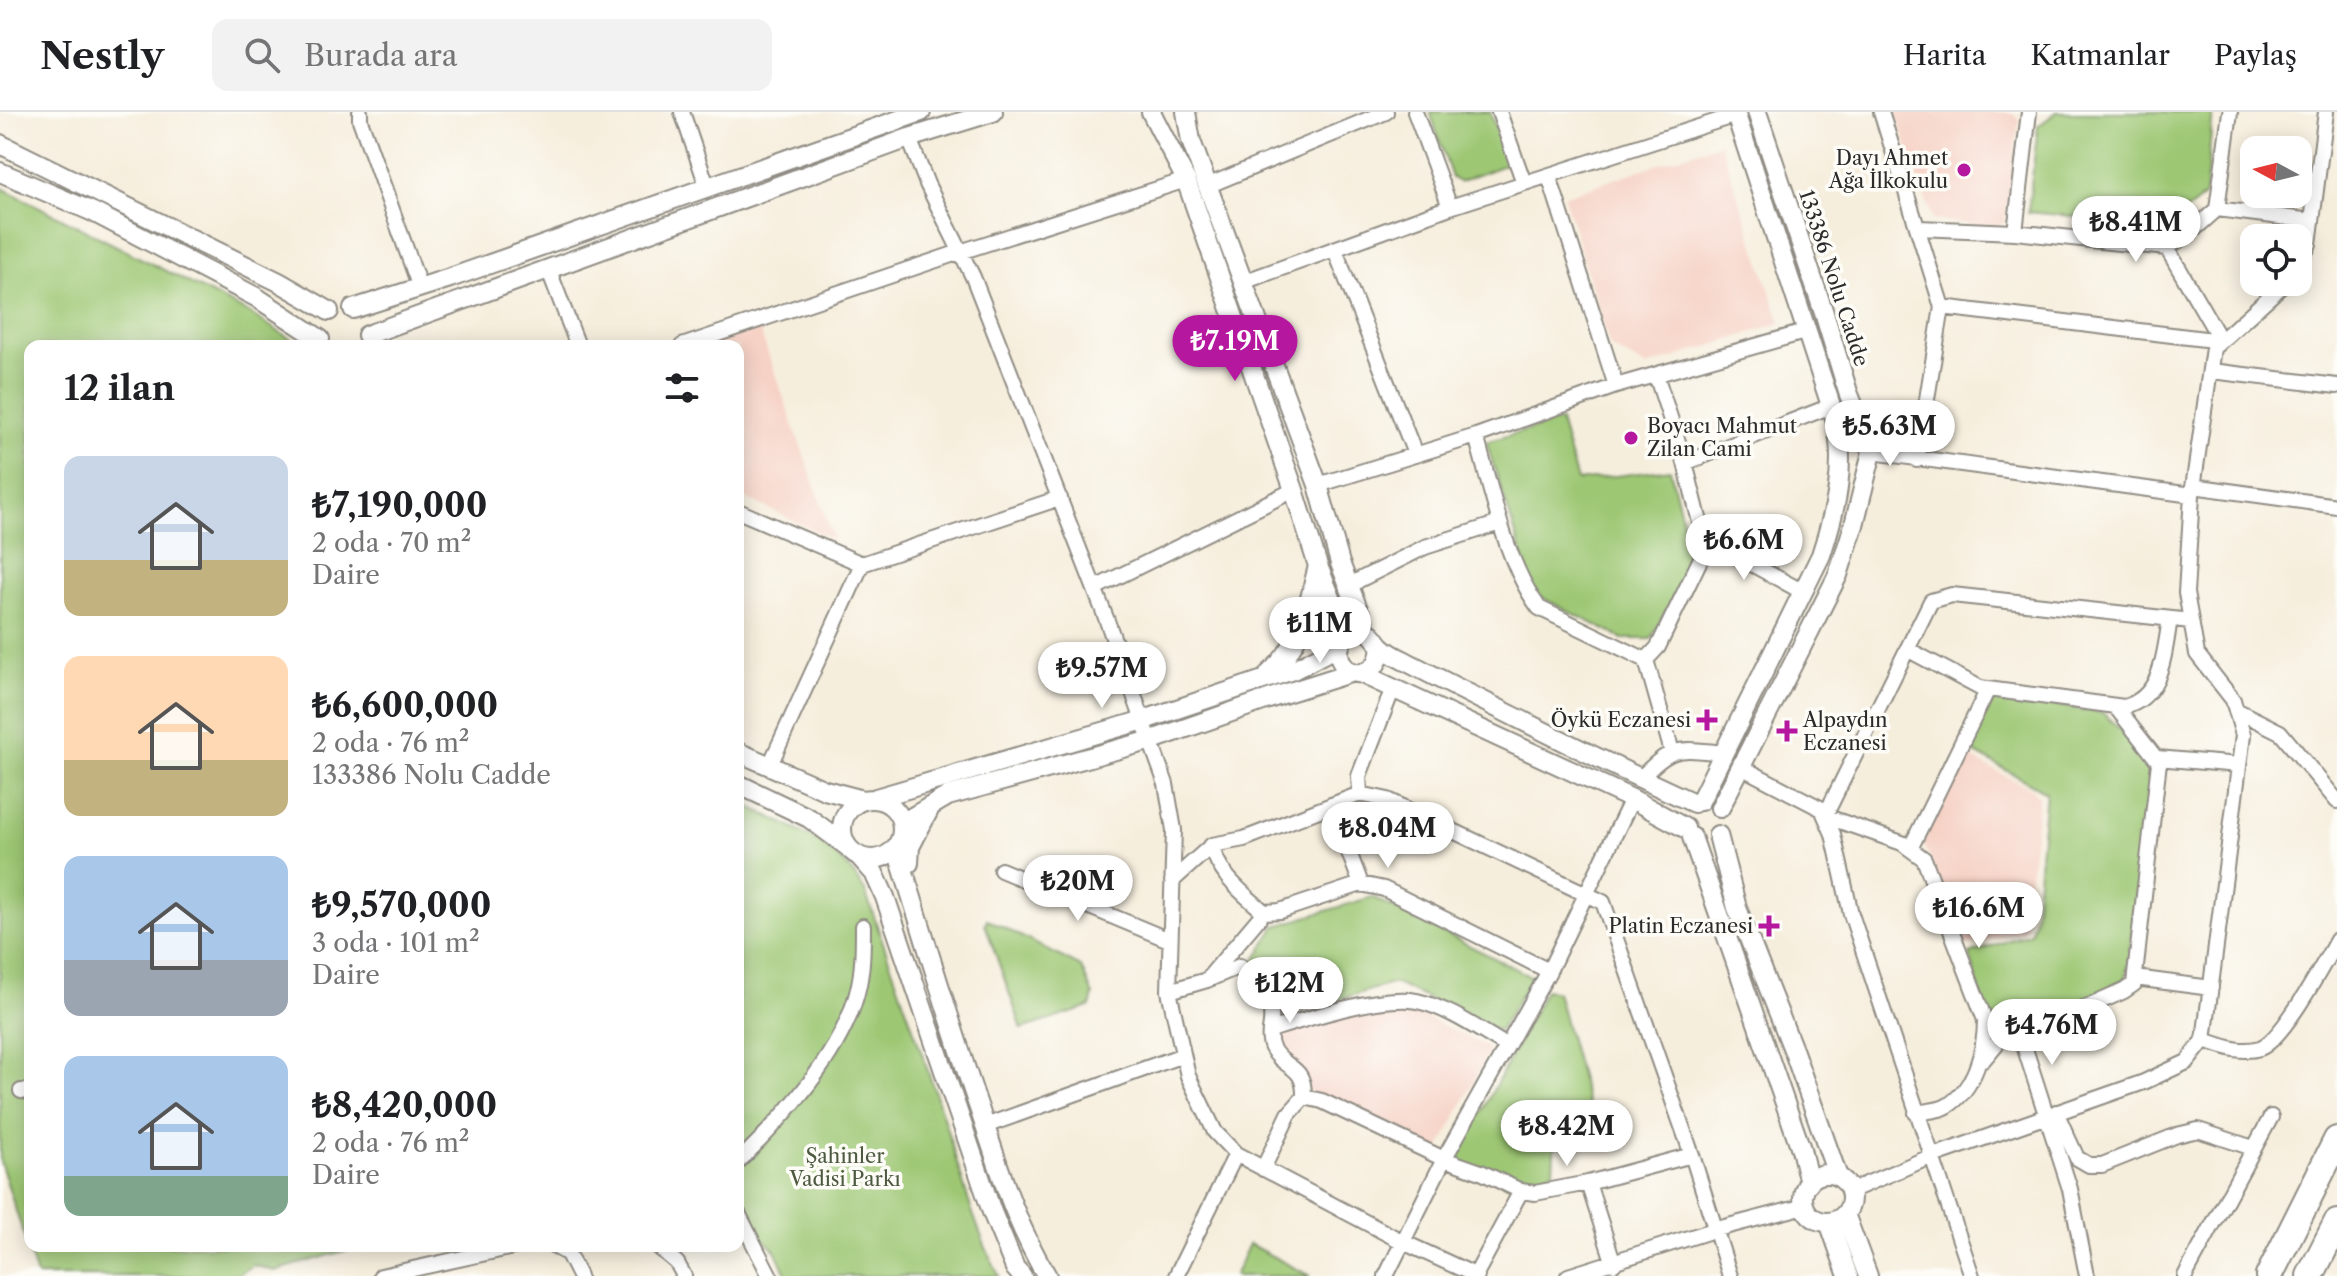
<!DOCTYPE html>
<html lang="tr">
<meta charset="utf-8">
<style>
body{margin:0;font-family:"Libre Caslon Text",serif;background:#f2f2f2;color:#202124;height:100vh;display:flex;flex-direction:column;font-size:30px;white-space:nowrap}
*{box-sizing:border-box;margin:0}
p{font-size:26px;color:#757577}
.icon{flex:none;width:44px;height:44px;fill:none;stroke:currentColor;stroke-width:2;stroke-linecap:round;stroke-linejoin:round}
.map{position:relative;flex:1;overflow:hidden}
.details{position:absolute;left:24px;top:228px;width:720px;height:912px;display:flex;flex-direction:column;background:#fff;border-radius:16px;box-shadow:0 4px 20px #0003}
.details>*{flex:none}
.needle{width:52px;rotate:277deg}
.controls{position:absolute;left:2240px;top:24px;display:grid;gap:16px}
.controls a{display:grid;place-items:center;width:72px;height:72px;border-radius:16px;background:#fff;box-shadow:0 4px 20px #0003;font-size:40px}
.price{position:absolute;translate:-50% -68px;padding:0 18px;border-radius:28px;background:#fff;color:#222;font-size:26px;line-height:52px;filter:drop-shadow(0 2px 4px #0008)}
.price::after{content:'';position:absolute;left:50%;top:48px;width:24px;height:18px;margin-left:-12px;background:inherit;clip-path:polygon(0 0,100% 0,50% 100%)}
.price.current{background:#b5179e;color:#fff}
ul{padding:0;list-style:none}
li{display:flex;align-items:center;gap:24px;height:200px;padding:0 40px}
li span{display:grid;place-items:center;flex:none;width:224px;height:160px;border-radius:16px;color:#555}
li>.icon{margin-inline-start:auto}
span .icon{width:96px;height:96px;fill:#fffc;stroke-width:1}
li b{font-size:34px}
h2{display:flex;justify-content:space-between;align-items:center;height:96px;padding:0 40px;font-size:34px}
header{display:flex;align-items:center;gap:48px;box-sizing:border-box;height:112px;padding:0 40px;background:#fff;border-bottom:2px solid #e0e0e0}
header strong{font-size:38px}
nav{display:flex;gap:44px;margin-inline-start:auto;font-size:28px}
.search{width:560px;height:72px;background:#f2f2f2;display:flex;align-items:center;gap:20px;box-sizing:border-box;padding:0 28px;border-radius:16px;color:#757577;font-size:30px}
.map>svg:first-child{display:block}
.built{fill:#f6d1c5}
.green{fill:#9dc773;stroke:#64794f;stroke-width:2}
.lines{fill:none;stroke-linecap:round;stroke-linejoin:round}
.minor-casing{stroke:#908c84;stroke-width:18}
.tertiary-casing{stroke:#908c84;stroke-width:22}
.motorway-casing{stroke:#908c84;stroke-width:30}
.minor{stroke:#fff;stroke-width:14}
.tertiary{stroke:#fff;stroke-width:18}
.motorway{stroke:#fff;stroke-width:26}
.poi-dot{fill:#b5179e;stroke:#fdfcf7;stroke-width:3}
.labels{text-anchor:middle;stroke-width:7;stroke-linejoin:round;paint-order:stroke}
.poi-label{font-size:20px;fill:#2b2b2b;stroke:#fdfcf7;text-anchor:end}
.street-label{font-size:20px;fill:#2b2b2b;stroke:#fdfcf7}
.park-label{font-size:20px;fill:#4d5a41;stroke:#fdfcf7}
</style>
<header>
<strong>Nestly</strong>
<div class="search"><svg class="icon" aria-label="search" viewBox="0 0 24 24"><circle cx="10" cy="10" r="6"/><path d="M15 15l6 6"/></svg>Burada ara</div>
<nav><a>Harita</a><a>Katmanlar</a><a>Paylaş</a></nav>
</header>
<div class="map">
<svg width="2337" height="1164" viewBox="0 0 2337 1164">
<rect width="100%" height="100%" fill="#fdfcf7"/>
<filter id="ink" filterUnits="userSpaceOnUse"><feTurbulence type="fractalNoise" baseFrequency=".0125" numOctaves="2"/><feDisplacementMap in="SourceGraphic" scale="16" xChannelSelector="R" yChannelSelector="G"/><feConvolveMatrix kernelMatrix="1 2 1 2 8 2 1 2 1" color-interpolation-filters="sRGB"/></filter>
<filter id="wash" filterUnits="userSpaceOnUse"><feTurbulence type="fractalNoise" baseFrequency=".006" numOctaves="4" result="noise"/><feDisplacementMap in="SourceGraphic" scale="32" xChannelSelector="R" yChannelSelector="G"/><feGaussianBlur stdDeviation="1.8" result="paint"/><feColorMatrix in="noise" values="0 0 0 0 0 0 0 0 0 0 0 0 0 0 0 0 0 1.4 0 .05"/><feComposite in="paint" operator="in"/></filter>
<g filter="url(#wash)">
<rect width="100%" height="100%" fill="#f6eedd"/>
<path class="built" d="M1895 0H2012L2019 9 2005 110 1996 115 1933 108Z
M1720 31 1781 211 1646 255 1610 235 1564 84Z
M759 216 834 428 738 382V234H705Z
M1965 643 2032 677 2039 685 2024 818 1963 835 1923 729Z
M1393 889 1485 934 1489 939 1439 1038 1431 1039 1293 972 1274 931 1284 918Z"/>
<path class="green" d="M1430 0H1490L1507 52 1459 70 1452 66Z
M2057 0H2213L2205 84 2168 113 2028 100 2038 14Z
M0 75 249 201 302 234H30V1134H361L275 1159 254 1153 235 1164H37L0 1049Z
M1560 309 1577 369 1670 357 1692 449 1651 527H1623L1535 482 1486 330Z
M1996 584 2103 601 2153 650 2126 867C2092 884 2024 919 1987 912L1970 842 2030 821 2034 810 2046 680 1968 637Z
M738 689 819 729 850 757 865 779C889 848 914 917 937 986 957 1046 970 1107 999 1164H787L775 1138 738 1103Z
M1372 785 1532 865 1499 919 1394 871 1275 906 1254 850 1276 814Z
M987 807 1081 855 1093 883 1090 895 1022 917 985 812Z
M1545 878 1557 880 1589 997 1556 1005 1553 1059 1513 1075 1456 1050Z
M1249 1132 1310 1164H1234Z"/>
</g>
<g filter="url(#ink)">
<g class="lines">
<defs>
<path id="minor" d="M360 0V8L420 176
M682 0 707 74
M1499 0 1524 71
M1881 0 1942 195
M909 26 927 72 973 165 1106 506 1166 672 1174 718 1169 879 1188 964 1215 1020 1236 1042 1403 1130 1477 1164
M1549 64 1616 274
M1207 74 1386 0
M1450 95 1736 3
M2217 97 2312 109
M1918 116 2015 120 2167 136 2190 121 2217 97 2230 0
M2015 120 2029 0
M2167 136 2221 229
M1335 138 1415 342
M548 156 578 234
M2298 156 2309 132 2326 0
M1243 170 1450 95 1415 0
M682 234 960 140 1186 68
M2211 259 2337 274
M1476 324C1492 379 1505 449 1539 496L1646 548 1658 535 1702 444 1704 426 1685 351 1656 263
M1872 340 2192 383
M1917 348 1942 195 2221 229
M1685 351 1831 294
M1318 373 1476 324 1616 274 1808 219
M2193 374 2337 394
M738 399 862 452 1060 386
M1704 426 1803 480
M1350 475 1359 468 1425 435 1500 411
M1095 476 1294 378
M1907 537 1980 576 2124 595C2163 585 2164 541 2170 507
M1646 548 1672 640
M2236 598 2280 620 2337 689
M2157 646 2239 653
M769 655 862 452
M1741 655 1822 697 1833 722 1851 802 1972 1164
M1640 667C1673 631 1680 637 1725 641
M1360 682 1359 664 1393 576
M1331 693 1361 772
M1212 733C1218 763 1242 780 1264 800L1280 799 1361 772 1384 777 1549 859
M1910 737 1988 577
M1001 758 1169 828
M1172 769 1212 733 1244 727 1360 682 1388 688 1603 790 1692 1043 1730 1164
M1210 864 1264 800
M2135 866 2211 876
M1169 879 1207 868 1240 854C1258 871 1274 884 1271 911 1270 919 1268 928 1272 936 1284 959 1305 951 1304 985
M1270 918C1306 907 1382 882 1417 889 1449 896 1479 918 1507 934
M2019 918 2070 1077 2087 1164
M2204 928C2222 934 2241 942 2260 936 2283 928 2324 851 2337 828
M1983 948 2003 924 2090 894 2124 879 2134 872 2159 650 2115 594
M21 979 30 980
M2056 1000 2077 1046 2089 1053H2102L2177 1023 2198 1018 2253 1036
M1916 1001C1926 999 1939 999 1947 994 1975 977 1985 938 1985 908L1924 747 1902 731 1825 704 1931 489 1952 483 2191 509
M985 1014 1183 943
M738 1050C783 1006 841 943 857 881 863 859 863 836 863 814
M1263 1057 1289 1002 1304 985 1322 989 1444 1047 1481 1060 1521 1079 1535 1081 1588 1071 1692 1043
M1588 1071 1614 1152
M1850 1079 1930 1045 2144 970 2187 950 2204 928 2243 623 2233 588 2197 542 2186 481 2192 383 2213 236 2286 170
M738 1101 770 1164
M554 1134 568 1142 579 1164
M657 1134 677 1151 684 1164
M381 1164 518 1134
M1176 1164 1236 1042
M1386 1164 1444 1047 1549 859 1632 687
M1475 1164 1521 1079
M1568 1164 1717 1117 1805 1094
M2185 1164 2271 1005"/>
<path id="tertiary" d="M1151 0 1186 68 1294 378 1318 454 1333 491 1343 527
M1186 0 1191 29 1318 373 1340 451 1367 520
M0 32 279 170 329 199
M0 60 93 100 256 185 320 227
M353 197 450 166 921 0
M367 223 909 26 993 0
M1380 533C1384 563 1347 572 1340 546 1335 531 1349 517 1364 519 1374 521 1375 528 1381 534 1388 541 1399 546 1407 550 1502 599 1597 647 1694 691
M1360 561 1632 687 1685 716
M1269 562C1303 531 1307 497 1318 454
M738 640 825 678 863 688
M738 672 809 706 848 735
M876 686 1144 608 1293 558 1340 533
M842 717a30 30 0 1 1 60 0a30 30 0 1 1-60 0Z
M1700 689 1821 443C1836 397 1846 356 1836 309L1735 0
M1720 696 1838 463 1854 413 1872 340 1848 280 1824 201 1757 0
M902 711 948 684 1152 628 1280 583 1353 560
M1718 723 1737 796 1794 940 1838 1065
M1692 725 1801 1037 1809 1071
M896 735C924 823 950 912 980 999 999 1056 1016 1113 1047 1164
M859 744 874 761 885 785 992 1100 1015 1156 1022 1164
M909 751 910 735 931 694
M1803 1086a24 24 0 1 1 48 0a24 24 0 1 1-48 0Z
M1845 1102 1868 1164
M1829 1110 1848 1164"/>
<path id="motorway" d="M2269 1164 2337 1028
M2310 1164 2337 1111"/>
</defs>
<use href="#minor" class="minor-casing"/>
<use href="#tertiary" class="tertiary-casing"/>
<use href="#motorway" class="motorway-casing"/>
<use href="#minor" class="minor"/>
<use href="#tertiary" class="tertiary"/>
<use href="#motorway" class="motorway"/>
</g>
</g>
<g class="poi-dot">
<circle cx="1964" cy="58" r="8"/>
<circle cx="1631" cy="326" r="8"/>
<path d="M1703 596h8v8h8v8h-8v8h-8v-8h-8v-8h8z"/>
<path d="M1783 607h8v8h8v8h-8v8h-8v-8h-8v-8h8z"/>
<path d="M1765 802h8v8h8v8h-8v8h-8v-8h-8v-8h8z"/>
</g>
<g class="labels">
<g class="poi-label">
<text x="1948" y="53">Dayı Ahmet<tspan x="1948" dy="23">Ağa İlkokulu</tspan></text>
<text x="1647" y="321" text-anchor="start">Boyacı Mahmut<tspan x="1647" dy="23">Zilan Cami</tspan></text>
<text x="1691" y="615">Öykü Eczanesi</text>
<text x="1803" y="615" text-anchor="start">Alpaydın<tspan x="1803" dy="23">Eczanesi</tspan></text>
<text x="1753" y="821">Platin Eczanesi</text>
</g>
<g class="street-label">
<text transform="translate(1834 166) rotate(72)" y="7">133386 Nolu Cadde</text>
</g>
<g class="park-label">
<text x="845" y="1051">Şahinler<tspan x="845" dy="23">Vadisi Parkı</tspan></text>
</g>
</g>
</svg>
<div class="controls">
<a><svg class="needle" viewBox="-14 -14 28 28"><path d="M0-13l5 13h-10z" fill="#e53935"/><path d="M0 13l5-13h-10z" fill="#757577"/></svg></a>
<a><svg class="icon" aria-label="locate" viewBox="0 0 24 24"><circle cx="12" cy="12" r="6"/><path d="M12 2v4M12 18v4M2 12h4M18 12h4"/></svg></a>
</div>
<b class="price" style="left:2136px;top:152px">₺8.41M</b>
<b class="price current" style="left:1235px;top:271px">₺7.19M</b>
<b class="price" style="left:1890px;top:356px">₺5.63M</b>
<b class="price" style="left:1744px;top:470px">₺6.6M</b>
<b class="price" style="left:1320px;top:553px">₺11M</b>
<b class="price" style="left:1102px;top:598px">₺9.57M</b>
<b class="price" style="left:1388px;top:758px">₺8.04M</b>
<b class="price" style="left:1078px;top:811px">₺20M</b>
<b class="price" style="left:1979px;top:838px">₺16.6M</b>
<b class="price" style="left:1290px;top:913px">₺12M</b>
<b class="price" style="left:2052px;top:955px">₺4.76M</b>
<b class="price" style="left:1567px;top:1056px">₺8.42M</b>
<section class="details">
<h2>12 ilan<svg class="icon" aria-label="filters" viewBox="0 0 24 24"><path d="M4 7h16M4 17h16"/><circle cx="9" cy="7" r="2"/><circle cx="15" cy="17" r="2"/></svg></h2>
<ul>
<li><span style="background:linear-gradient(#c9d6e8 65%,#c2b280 0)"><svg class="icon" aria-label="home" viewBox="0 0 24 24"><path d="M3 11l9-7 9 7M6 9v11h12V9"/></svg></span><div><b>₺7,190,000</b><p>2 oda · 70 m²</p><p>Daire</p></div></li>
<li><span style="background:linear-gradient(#ffd9b3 65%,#c2b280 0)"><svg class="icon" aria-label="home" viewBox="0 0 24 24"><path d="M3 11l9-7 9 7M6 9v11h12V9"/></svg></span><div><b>₺6,600,000</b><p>2 oda · 76 m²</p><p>133386 Nolu Cadde</p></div></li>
<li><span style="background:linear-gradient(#a9c7e8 65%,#9aa5b1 0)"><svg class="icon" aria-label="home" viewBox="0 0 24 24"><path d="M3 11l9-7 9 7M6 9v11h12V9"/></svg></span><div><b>₺9,570,000</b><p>3 oda · 101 m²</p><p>Daire</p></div></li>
<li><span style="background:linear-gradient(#a9c7e8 75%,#7fa58c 0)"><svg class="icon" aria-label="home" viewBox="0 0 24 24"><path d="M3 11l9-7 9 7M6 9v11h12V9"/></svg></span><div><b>₺8,420,000</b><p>2 oda · 76 m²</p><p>Daire</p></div></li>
</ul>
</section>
</div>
